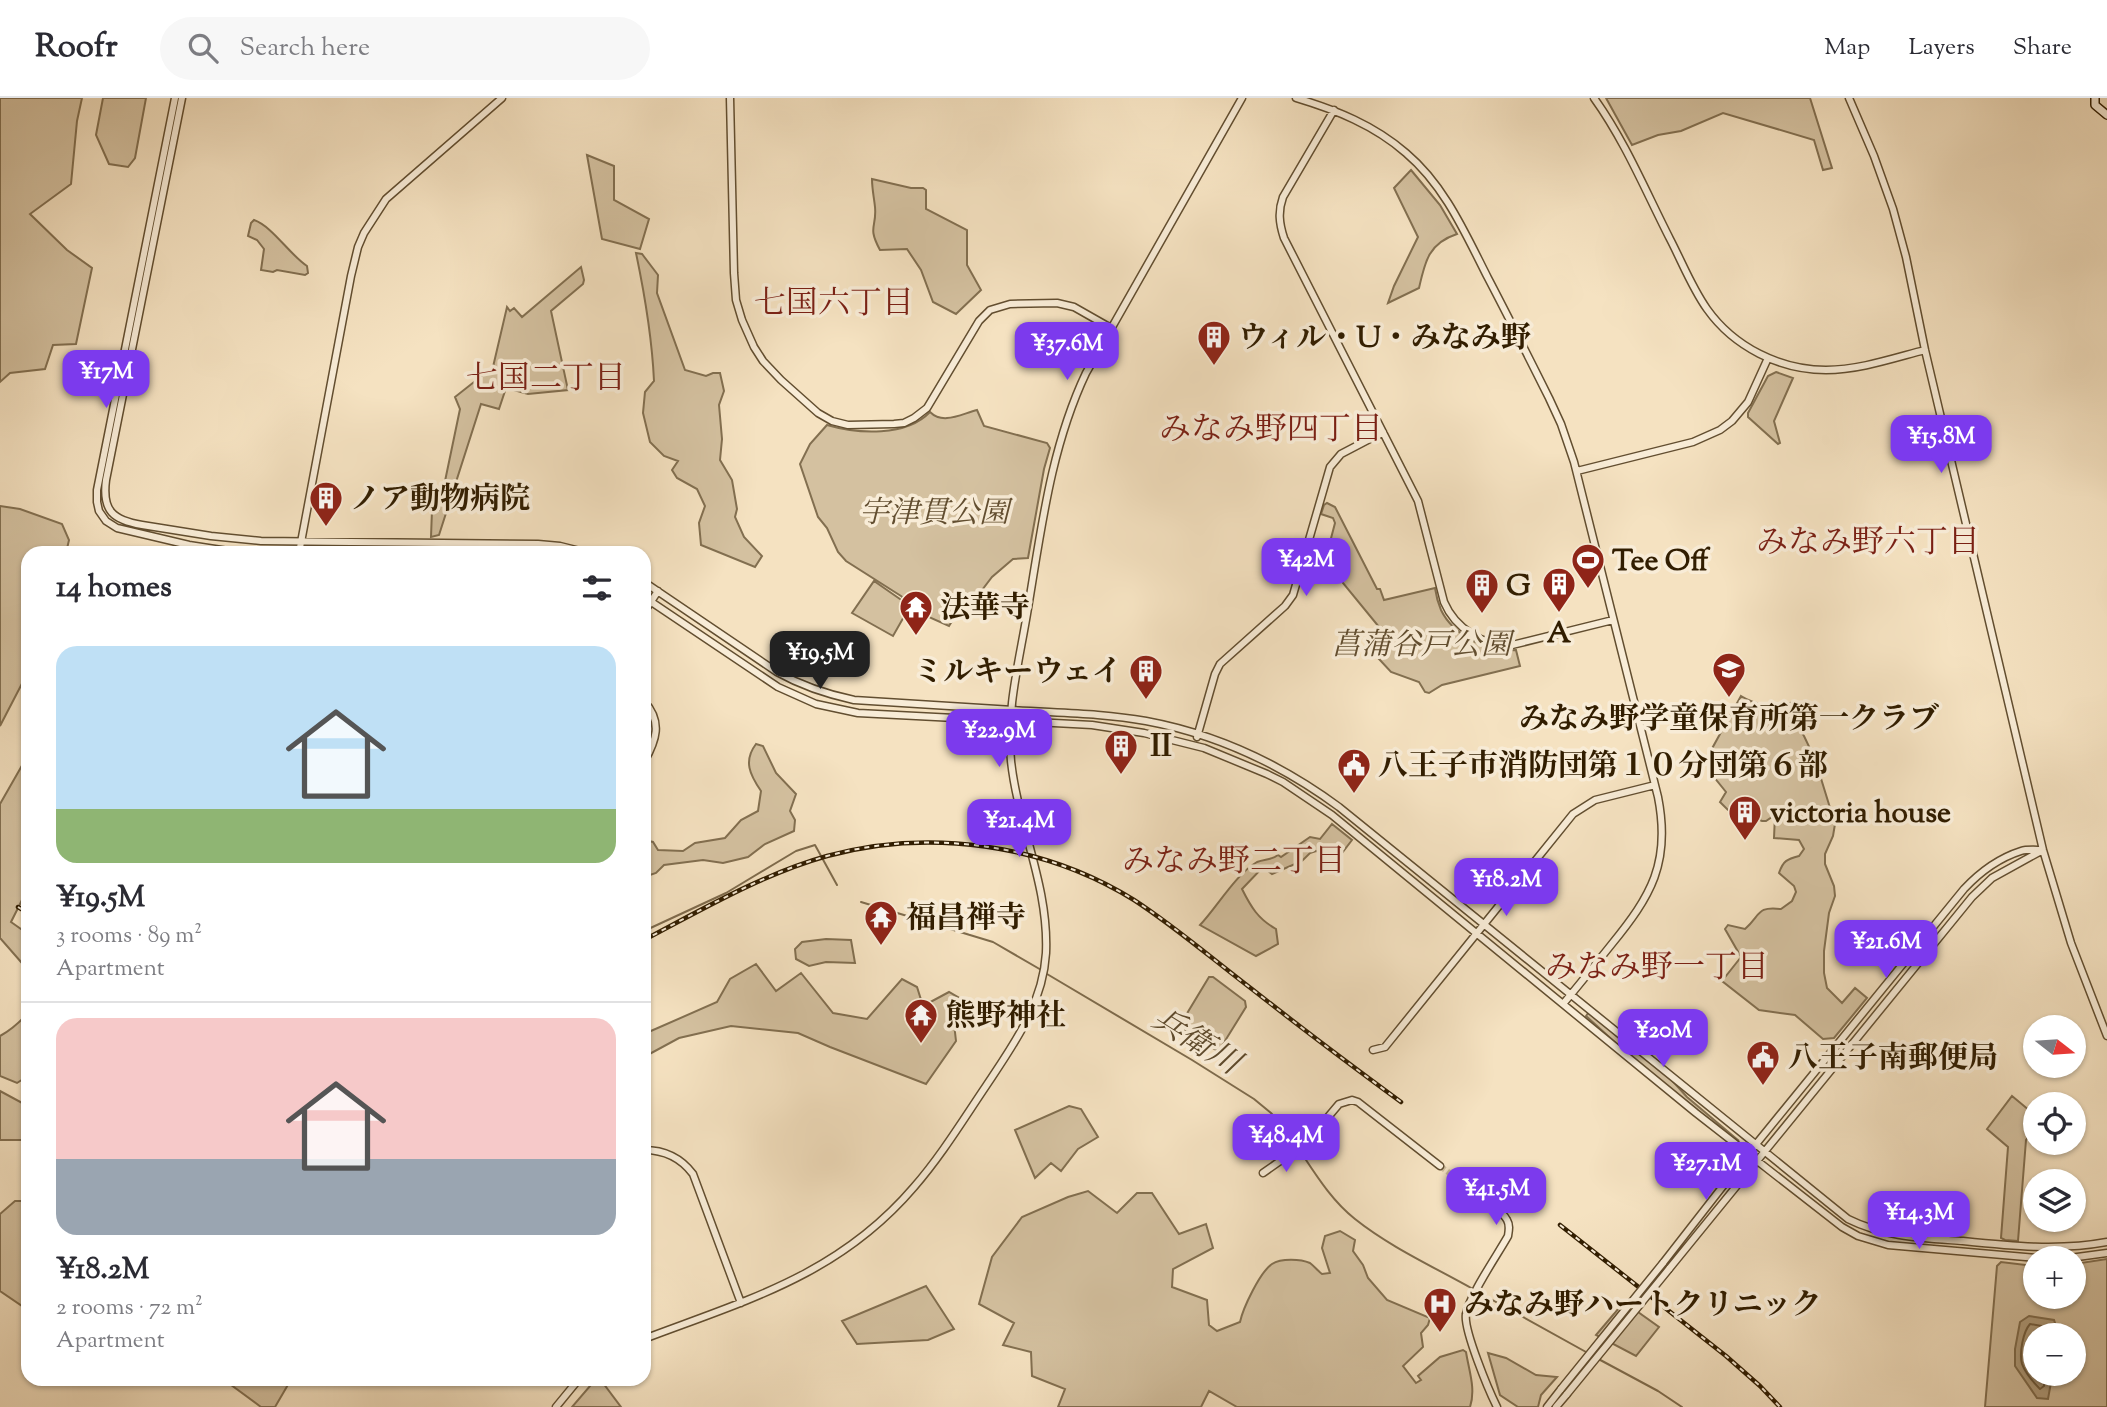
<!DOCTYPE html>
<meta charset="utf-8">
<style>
body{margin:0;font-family:"Sorts Mill Goudy","Noto Serif JP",serif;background:#f7f7f7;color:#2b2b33;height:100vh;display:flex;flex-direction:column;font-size:26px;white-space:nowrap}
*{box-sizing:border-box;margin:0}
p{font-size:23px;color:#7c7c81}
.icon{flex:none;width:38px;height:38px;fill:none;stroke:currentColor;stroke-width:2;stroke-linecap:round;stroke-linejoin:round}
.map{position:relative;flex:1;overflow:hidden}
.drawer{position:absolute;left:21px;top:448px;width:630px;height:840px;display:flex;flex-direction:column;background:#fff;border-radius:21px;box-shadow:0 2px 5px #0004}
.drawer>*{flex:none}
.needle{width:46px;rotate:107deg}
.fabs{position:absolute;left:2023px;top:917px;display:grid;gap:14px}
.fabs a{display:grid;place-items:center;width:63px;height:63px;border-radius:50%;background:#fff;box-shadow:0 2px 5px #0004;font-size:35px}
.price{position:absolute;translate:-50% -60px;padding:0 16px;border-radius:14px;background:#7c3aed;color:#fff;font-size:23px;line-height:46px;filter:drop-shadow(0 2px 4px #0008)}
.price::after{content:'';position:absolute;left:50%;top:42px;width:21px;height:16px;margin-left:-10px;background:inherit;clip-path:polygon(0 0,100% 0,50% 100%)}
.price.on{background:#222;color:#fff}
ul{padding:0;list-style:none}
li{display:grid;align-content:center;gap:14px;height:371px;padding:0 35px}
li+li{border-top:2px solid #e1e1e2}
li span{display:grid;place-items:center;height:217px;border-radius:21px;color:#555}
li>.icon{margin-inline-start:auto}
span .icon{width:126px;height:126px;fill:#fffc;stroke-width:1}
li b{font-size:30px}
h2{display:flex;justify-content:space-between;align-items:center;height:84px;padding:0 35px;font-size:30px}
header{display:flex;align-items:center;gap:42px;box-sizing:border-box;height:98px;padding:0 35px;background:#fff;border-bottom:2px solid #e1e1e2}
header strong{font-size:33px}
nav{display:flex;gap:38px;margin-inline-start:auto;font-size:24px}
.search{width:490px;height:63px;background:#f7f7f7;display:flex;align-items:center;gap:18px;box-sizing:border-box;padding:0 24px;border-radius:38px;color:#7c7c81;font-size:26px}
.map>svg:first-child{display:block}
.green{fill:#d4c1a0;stroke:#826f50;stroke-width:2;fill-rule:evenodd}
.water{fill:#b29f7f;stroke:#7e6b4c;stroke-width:2}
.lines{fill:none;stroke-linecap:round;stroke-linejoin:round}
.shore{stroke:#725e40;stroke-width:2}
.stream{stroke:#7e6b4c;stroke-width:2}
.tertiary-tunnel{stroke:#cebb9a;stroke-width:6;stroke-dasharray:6 3;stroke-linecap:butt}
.tertiary-casing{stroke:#624e30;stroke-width:9}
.secondary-casing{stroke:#311d00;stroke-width:10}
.tertiary{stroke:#f8ecd7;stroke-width:6}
.secondary{stroke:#f8ecd7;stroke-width:7}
.rail-casing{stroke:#311d00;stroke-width:4.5}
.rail{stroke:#f8ecd7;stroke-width:2;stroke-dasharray:5;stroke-linecap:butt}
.tertiary-bridge-casing{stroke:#624e30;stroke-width:9;stroke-linecap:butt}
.tertiary-bridge{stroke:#f8ecd7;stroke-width:6}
.labels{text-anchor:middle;stroke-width:7;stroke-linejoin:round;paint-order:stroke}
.poi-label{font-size:30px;font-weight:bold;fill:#311d00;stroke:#f8ecd7;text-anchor:start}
.park-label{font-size:30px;font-style:italic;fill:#624e30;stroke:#f8ecd7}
.neighbourhood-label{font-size:32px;fill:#7a1f14;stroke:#f8ecd7}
.water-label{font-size:32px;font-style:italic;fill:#5e4a2c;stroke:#f8ecd7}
</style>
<header>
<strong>Roofr</strong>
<div class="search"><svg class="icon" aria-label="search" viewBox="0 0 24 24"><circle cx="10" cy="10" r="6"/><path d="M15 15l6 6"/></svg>Search here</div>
<nav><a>Map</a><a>Layers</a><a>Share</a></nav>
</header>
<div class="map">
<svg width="2107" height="1309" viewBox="0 0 2107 1309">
<rect width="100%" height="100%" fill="#f5e2c1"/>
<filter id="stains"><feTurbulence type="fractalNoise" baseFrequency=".00286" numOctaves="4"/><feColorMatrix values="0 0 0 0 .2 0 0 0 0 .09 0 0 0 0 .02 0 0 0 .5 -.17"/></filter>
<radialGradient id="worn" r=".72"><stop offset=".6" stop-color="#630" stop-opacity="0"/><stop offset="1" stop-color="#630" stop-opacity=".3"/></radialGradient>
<path class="green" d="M0 0H82L77 23 71 86 30 116 67 152 92 170 76 246 53 247 45 271 10 275 0 284Z
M103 0H146L135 60 128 69 109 66 96 37Z
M1606 0H1810L1832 70 1823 72 1814 42 1723 15 1681 33 1658 37 1632 47Z
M587 57 614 68V102L649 121 640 151 602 141Z
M1411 72 1440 107 1457 136C1429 145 1425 163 1419 190L1388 205 1394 188 1418 139 1394 90Z
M872 81 911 90H923L926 92V111L967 132V167L981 192 956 216 933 204 921 172 907 151 880 152C867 128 877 130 875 109 874 99 872 91 872 81Z
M254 122C273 129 289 156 307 168L308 175 305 177 277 172 273 174 261 172 264 151 257 142 248 138 251 125Z
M636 155 642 156 658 177 657 195 685 272 706 278 713 275H720L724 293 719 307 722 341 720 362 732 382 737 411 735 419 744 439 762 458 755 469 701 447 699 425 705 408 697 391 677 380 672 372 678 363 664 358 650 344 643 315 645 294 654 283C652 239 645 198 636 155Z
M581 169 584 182 583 186 551 213 568 292 528 296 506 290 499 311 481 306 439 437 431 439 432 412H439L460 311 455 299 493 269 507 209 510 213 514 210 522 219Z
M1776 274 1793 280 1774 323 1780 345 1778 346 1748 319V315L1768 278Z
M977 312 984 328 1047 345 1050 350 1044 371 1028 460 1013 461 992 479 979 496 966 501 949 528 922 516 901 498 846 463 838 454 827 430 818 419 800 366 810 346 827 327C858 336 906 339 930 314 943 327 961 316 977 312Z
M1327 405 1335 409 1377 491H1380L1384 502 1435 490C1436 497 1438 505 1441 512 1453 537 1488 555 1516 552L1520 568 1442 587 1429 595 1425 594 1419 584 1391 574 1379 561 1382 558 1378 551 1385 540 1384 535 1330 469 1324 467 1335 425 1333 420 1321 416 1324 407Z
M0 408 20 411 62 426 69 442 66 455H28V574L0 628Z
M874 483 910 508 893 538 852 515Z
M1741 598C1757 608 1772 608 1790 605L1795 625 1804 638 1815 661 1835 726 1833 738 1825 756V766L1834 788 1835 798 1829 815 1824 853V875L1827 890 1842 905 1855 890 1867 900 1834 940 1823 941 1795 917 1759 912 1722 883 1741 859 1725 831 1728 827 1745 831C1761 817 1756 808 1781 811L1792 803 1796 794 1794 788 1779 775C1783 763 1787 761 1799 758L1804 751 1799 742 1774 740 1775 717 1766 723H1762L1733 711 1728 712 1720 704 1726 694 1714 679 1709 656Z
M756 646 763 648 776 675 796 696 790 713 795 722 794 733 765 746 748 759 723 765 703 762 664 767 656 775 644 779V742L653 744 658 752 683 753 695 745 725 740 741 722 758 713 761 693C750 677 743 663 756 646Z
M28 657V794H26L11 824 28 836V872L0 840V706Z
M1332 726 1352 742 1339 759H1335L1332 762 1322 754 1316 753 1310 755 1302 763 1272 776 1263 769 1242 791C1251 809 1258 821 1276 831L1278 846 1256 858 1200 827C1217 809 1236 776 1257 764 1265 761 1272 762 1278 757L1281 759 1310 739 1320 741Z
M826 841 851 842 855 865 826 864 809 868 796 861 795 851 802 844Z
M756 866 776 893 801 875 833 915 867 921 902 881 917 889 923 908 949 894 961 901 953 917 956 943 926 986 830 949 798 935 731 928 679 940 644 959V936L717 904 730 881Z
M1209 879H1213L1245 903 1246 909 1220 951 1216 952 1182 931 1180 927Z
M1589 914 1668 978 1687 999 1739 1043 1702 1016 1629 957 1586 918Z
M28 915V978L17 985 0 978V938C11 932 19 925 28 915Z
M0 993 24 1006 28 1002V1042H0Z
M2012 998 2035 1017V1029L2026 1042 2018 1143 2005 1142 2001 1140 2008 1049 1987 1031Z
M1069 1008 1081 1011 1098 1039 1078 1051 1061 1073 1051 1065 1035 1080 1015 1032Z
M1088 1093 1117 1115 1137 1095H1152L1179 1136 1206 1126 1213 1150 1173 1171 1172 1189 1207 1202 1209 1227 1217 1233 1240 1224C1243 1210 1260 1174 1272 1166 1281 1160 1301 1161 1310 1165 1314 1168 1318 1173 1322 1176L1330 1175 1322 1150 1325 1138 1340 1133 1355 1142 1353 1153 1363 1167 1368 1180 1387 1202 1430 1220 1428 1227 1421 1235 1423 1249 1403 1268 1416 1285 1421 1282 1418 1278 1440 1259 1463 1252 1466 1254C1469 1273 1476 1291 1470 1309H1237L1209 1293 1201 1309H1058L1065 1291 1032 1278 1031 1254 1003 1247 1014 1225 979 1206 992 1159 1022 1119 1068 1099Z
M15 1103H28V1212L0 1193V1116Z
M2107 1161V1309H1985L1997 1168 2001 1164 2035 1168V1199H2074V1166ZM2035 1237H2074V1276H2035Z
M926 1188 954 1231 928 1242 857 1246 842 1223Z
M1624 1204 1659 1229 1636 1258 1596 1237Z
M1488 1255 1506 1260 1536 1277 1557 1279 1541 1297 1538 1309H1518L1500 1297Z
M223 1281H289V1285L275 1309H261Z
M596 1281H600L621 1309H572Z"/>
<path class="water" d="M2029 1218 2054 1222 2056 1228 2054 1237H2035V1276H2050L2052 1279 2048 1301 2037 1300 2015 1268V1251L2020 1224Z"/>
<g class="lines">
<path class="shore" d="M2045 1276 2044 1288 2040 1291C2034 1285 2025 1274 2022 1266 2019 1255 2023 1234 2030 1226L2047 1229 2048 1237"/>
<path class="stream" d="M861 804 993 844 1043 873
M644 833 726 795 796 753 815 747 837 787
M1047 876 1192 962 1254 1001 1271 1015 1284 1030 1297 1048
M1300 1053C1316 1077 1332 1103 1355 1121 1390 1149 1434 1169 1473 1191
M1478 1194 1586 1254
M1591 1257 1658 1293 1682 1309"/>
<path class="tertiary-tunnel" d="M1440 1068 1455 1079"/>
<defs>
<path id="tertiary" d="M175 0 97 392V404L99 413 106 423 117 430 189 447 241 455
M182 0 106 382C102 413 113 422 142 427L211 438 261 443 538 446 560 448 588 455
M730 0 734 175 736 202 742 222 754 249 763 263 781 282 818 315 832 323 848 327 894 326 904 325 914 320 927 310 979 223 990 212 1010 206 1057 205 1074 209 1111 230
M1296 0C1336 12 1374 27 1406 55 1445 88 1465 135 1488 180 1509 220 1529 260 1549 300L1561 326 1574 364 1658 699C1671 765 1651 798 1611 847 1595 867 1579 887 1563 906
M1594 0C1625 43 1646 94 1670 141 1682 164 1692 190 1707 211 1734 249 1780 272 1826 272 1859 272 1894 260 1925 252
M1849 0 1874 58 1893 111 1906 159 1925 252 2043 752 2071 845 2107 938
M1334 12 1283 99C1278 113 1279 125 1284 140L1418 403 1444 504C1455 530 1484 549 1512 547L1613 522
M1577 373 1693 344 1720 332 1732 323 1748 304 1768 260
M299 455 351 178 358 149 364 135 386 101 502 0
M644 484 777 574C802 588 826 596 854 602 907 605 960 609 1013 612 1058 615 1102 615 1146 623 1216 636 1282 667 1339 709L1848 1121C1884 1139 1923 1140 1963 1143 2011 1148 2059 1153 2107 1144
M644 499 778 589 816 606 858 615 1092 627 1144 635 1204 650 1267 676 1283 684 1332 717 1696 1015 1842 1129 1858 1138 1888 1147 2036 1160
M644 514 658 493
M644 603C663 624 656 643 644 664
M1197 639 1215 576 1220 566 1285 508 1293 497 1330 369 1341 356 1383 334
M1373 952 1385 949 1573 716 1595 702 1655 687
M644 1052C664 1052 681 1060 693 1076L741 1205
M1263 1075 1307 1044 1339 1006 1352 1002 1358 1004 1440 1068
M1455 1079C1467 1088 1501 1110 1507 1122 1510 1127 1509 1132 1508 1138 1498 1156 1469 1198 1466 1216 1463 1231 1489 1293 1497 1309
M2070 1160 2107 1155
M1663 1165 1748 1056 1964 791C1979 775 1999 760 2021 753 2027 751 2036 752 2043 752
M1669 1171 1972 799 1992 780 2041 753
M644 1241C747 1202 839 1177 914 1089 941 1058 963 1022 986 988 1014 946 1043 906 1046 855 1049 788 1018 728 1011 663 1006 613 1019 564 1027 516 1041 434 1050 351 1086 275L1242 0
M556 1309 579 1281
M1547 1309 1561 1291
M1556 1309 1567 1296"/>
<path id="secondary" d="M2095 0V7L2107 17"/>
</defs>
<use href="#tertiary" class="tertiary-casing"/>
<use href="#secondary" class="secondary-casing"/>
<use href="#tertiary" class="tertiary"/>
<use href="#secondary" class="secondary"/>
<defs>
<path id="rail" d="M18 809 28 815
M644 842C703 811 763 776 827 758 929 730 1044 746 1134 802 1177 830 1216 864 1257 895 1304 932 1352 968 1401 1004
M1560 1127 1726 1258 1760 1288 1780 1309"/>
</defs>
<use href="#rail" class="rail-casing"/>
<use href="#rail" class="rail"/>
<defs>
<path id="tertiary-bridge" d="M1561 1291 1663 1165
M1567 1296 1669 1171"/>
</defs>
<use href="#tertiary-bridge" class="tertiary-bridge-casing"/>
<use href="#tertiary-bridge" class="tertiary-bridge"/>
</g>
<defs>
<symbol id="building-pin" viewBox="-11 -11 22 30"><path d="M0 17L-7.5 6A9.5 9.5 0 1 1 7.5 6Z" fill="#8f2418" stroke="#f8ecd7"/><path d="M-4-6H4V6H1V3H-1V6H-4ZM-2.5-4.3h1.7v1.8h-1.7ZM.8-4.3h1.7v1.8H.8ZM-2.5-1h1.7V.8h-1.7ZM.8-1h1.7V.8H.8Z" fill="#fff"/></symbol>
<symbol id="stadium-pin" viewBox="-11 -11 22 30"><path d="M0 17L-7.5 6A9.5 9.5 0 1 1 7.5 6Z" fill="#8f2418" stroke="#f8ecd7"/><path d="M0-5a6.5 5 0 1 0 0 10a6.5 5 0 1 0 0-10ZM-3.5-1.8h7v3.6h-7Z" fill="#fff"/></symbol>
<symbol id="temple-pin" viewBox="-11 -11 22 30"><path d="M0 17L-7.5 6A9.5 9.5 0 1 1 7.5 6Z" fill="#8f2418" stroke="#f8ecd7"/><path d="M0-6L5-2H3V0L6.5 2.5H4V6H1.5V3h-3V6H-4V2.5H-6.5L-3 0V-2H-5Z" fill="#fff"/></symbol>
<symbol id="school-pin" viewBox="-11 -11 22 30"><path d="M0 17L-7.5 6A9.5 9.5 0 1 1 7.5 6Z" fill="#8f2418" stroke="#f8ecd7"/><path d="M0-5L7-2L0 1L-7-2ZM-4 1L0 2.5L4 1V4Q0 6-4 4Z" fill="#fff"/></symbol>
<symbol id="civic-pin" viewBox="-11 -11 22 30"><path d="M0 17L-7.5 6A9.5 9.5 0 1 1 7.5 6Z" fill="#8f2418" stroke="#f8ecd7"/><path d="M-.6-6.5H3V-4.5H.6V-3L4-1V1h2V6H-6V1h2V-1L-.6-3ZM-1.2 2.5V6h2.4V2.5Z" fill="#fff"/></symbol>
<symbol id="hospital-pin" viewBox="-11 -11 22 30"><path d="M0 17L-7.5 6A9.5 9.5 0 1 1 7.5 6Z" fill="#8f2418" stroke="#f8ecd7"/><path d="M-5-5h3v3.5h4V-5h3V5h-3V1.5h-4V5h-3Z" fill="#fff"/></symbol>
</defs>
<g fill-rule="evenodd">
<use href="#building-pin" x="1195" y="220" width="38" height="52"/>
<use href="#building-pin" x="307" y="381" width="38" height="52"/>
<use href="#stadium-pin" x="1569" y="443" width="38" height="52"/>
<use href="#building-pin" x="1540" y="467" width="38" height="52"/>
<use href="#building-pin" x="1463" y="468" width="38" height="52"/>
<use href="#temple-pin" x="897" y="490" width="38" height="52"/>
<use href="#school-pin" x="1710" y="552" width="38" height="52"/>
<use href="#building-pin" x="1127" y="554" width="38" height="52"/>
<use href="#building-pin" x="1102" y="629" width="38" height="52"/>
<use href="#civic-pin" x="1335" y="648" width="38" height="52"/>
<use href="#building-pin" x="1726" y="695" width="38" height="52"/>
<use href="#temple-pin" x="862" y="800" width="38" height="52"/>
<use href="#temple-pin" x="902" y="898" width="38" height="52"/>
<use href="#civic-pin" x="1744" y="940" width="38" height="52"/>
<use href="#hospital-pin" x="1421" y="1187" width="38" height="52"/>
</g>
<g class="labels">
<g class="poi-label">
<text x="1238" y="249">ウィル・U・みなみ野</text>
<text x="350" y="410">ノア動物病院</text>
<text x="1612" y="472">Tee Off</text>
<text x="1506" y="497">G</text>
<text x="940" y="519">法華寺</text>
<text x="1559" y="544" text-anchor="middle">A</text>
<text x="1122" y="583" text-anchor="end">ミルキーウェイ</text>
<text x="1729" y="630" text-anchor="middle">みなみ野学童保育所第一クラブ</text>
<text x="1146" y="658">Ⅱ</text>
<text x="1378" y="677">八王子市消防団第１０分団第６部</text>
<text x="1770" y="724">victoria house</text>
<text x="906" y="829">福昌禅寺</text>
<text x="946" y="927">熊野神社</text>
<text x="1788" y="969">八王子南郵便局</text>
<text x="1464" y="1216">みなみ野ハートクリニック</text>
</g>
<g class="park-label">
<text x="934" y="424">宇津貫公園</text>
<text x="1421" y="556">菖蒲谷戸公園</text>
</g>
<g class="neighbourhood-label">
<text x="834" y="215">七国六丁目</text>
<text x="546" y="290">七国二丁目</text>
<text x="1271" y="341">みなみ野四丁目</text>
<text x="1868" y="454">みなみ野六丁目</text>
<text x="1234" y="773">みなみ野二丁目</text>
<text x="1657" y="879">みなみ野一丁目</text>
</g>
<g class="water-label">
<text transform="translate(1197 942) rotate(32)" y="11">兵衛川</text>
</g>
</g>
<rect width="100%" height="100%" filter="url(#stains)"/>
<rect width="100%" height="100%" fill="url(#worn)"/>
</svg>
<div class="fabs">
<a><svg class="needle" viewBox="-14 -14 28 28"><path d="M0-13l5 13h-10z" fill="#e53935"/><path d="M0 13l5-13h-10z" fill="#7c7c81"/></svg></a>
<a><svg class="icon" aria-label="locate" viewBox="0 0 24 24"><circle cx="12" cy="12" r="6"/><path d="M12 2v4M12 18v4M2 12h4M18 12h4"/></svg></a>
<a><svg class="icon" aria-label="layers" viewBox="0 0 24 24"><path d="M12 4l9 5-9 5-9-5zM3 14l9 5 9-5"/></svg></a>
<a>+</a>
<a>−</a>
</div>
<b class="price" style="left:1067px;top:284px">¥37.6M</b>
<b class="price" style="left:106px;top:312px">¥17M</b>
<b class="price" style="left:1941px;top:377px">¥15.8M</b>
<b class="price" style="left:1306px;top:500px">¥42M</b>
<b class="price on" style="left:820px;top:593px">¥19.5M</b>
<b class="price" style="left:999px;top:671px">¥22.9M</b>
<b class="price" style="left:1019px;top:761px">¥21.4M</b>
<b class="price" style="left:1506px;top:820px">¥18.2M</b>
<b class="price" style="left:1886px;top:882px">¥21.6M</b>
<b class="price" style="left:1663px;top:971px">¥20M</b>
<b class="price" style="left:1286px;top:1076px">¥48.4M</b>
<b class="price" style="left:1706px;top:1104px">¥27.1M</b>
<b class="price" style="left:1496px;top:1129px">¥41.5M</b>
<b class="price" style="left:1919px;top:1153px">¥14.3M</b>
<section class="drawer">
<h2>14 homes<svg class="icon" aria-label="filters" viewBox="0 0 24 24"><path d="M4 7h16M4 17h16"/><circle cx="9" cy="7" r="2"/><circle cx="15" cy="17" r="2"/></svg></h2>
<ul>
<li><span style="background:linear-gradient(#bfe0f5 75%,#8fb573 0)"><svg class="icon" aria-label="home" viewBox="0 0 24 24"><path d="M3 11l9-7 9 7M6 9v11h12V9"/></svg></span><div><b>¥19.5M</b><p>3 rooms · 89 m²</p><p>Apartment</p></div></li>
<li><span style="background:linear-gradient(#f6c9c9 65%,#9aa5b1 0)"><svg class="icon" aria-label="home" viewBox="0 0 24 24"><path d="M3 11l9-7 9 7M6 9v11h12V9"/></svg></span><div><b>¥18.2M</b><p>2 rooms · 72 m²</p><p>Apartment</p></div></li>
</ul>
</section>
</div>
